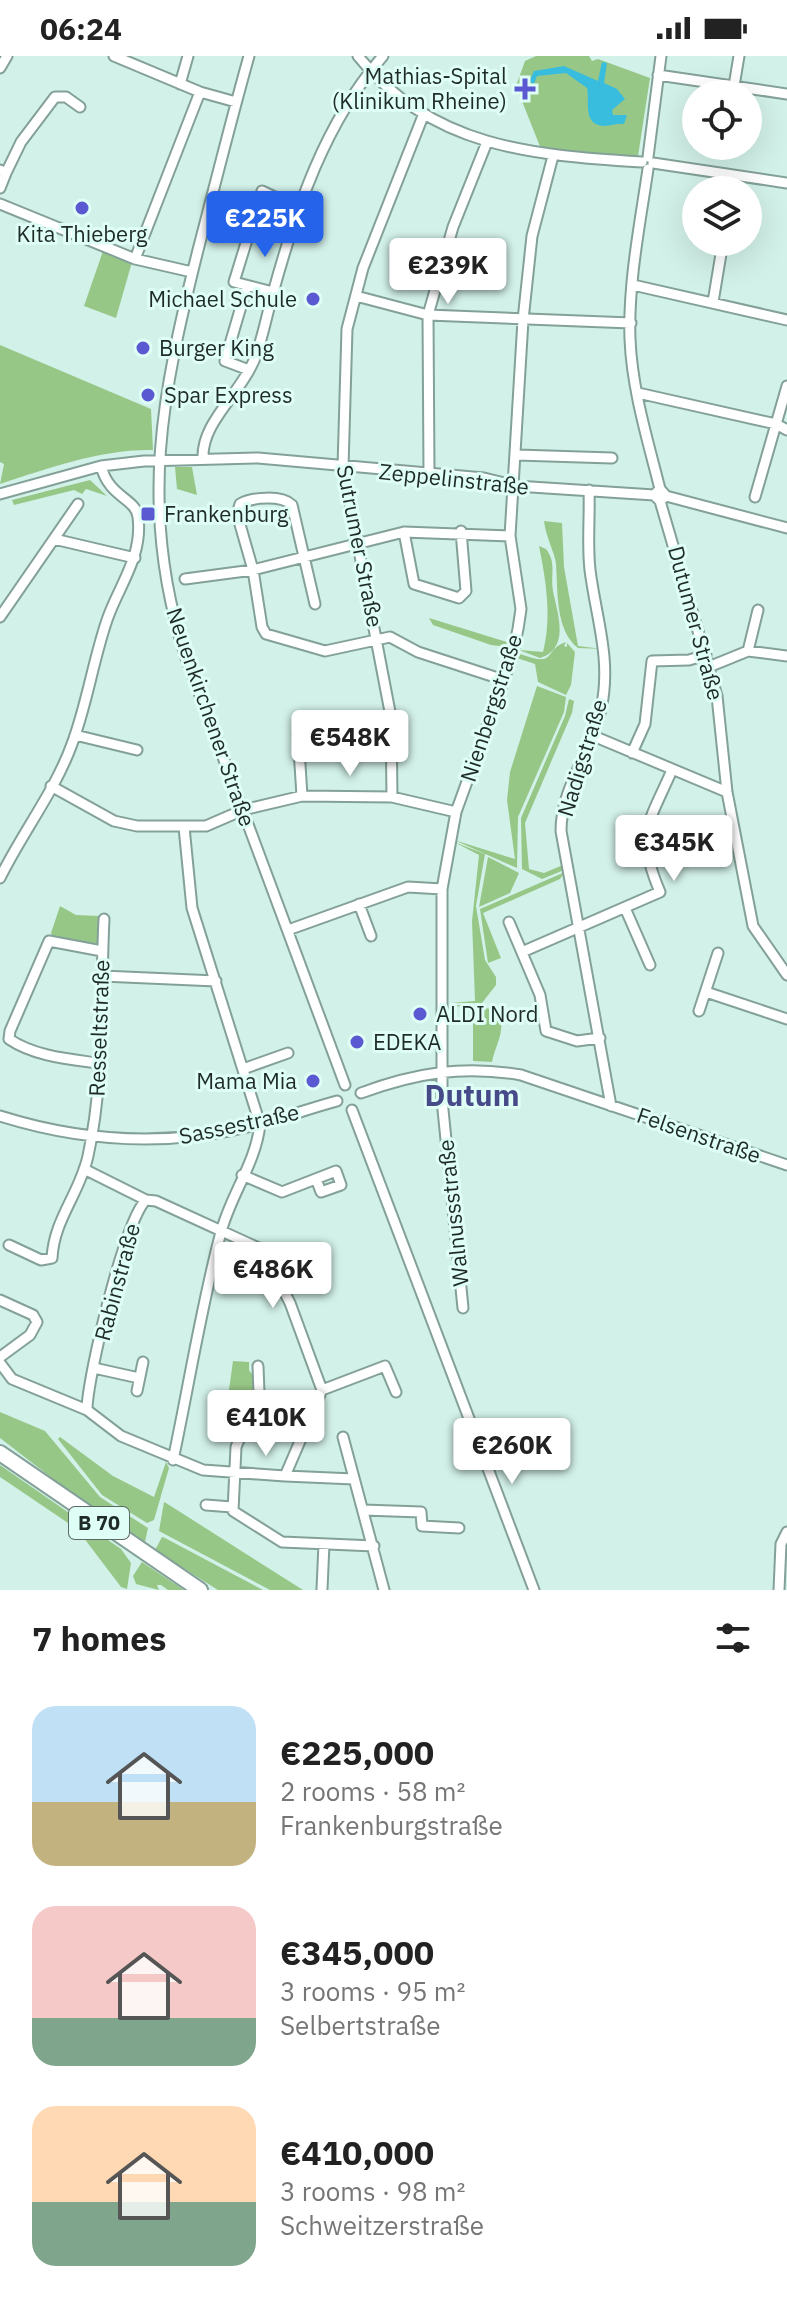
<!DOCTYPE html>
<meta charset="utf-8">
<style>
body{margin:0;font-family:"IBM Plex Sans",sans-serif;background:#f2f2f2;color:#222;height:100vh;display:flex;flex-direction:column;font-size:30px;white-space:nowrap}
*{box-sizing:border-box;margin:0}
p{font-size:26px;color:#767676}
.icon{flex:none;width:44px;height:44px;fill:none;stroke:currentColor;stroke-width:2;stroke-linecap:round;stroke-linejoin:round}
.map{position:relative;height:1534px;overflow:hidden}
.side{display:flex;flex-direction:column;background:#fff;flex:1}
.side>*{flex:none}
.fabs{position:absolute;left:682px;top:24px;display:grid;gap:16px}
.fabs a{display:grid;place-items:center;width:80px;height:80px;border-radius:50%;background:#fff;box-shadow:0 8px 32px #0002;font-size:40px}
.price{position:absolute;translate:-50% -68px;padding:0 18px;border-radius:8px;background:#fff;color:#222;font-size:26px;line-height:52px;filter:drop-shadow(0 2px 4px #0008)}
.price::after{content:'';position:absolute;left:50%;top:48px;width:24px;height:18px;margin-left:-12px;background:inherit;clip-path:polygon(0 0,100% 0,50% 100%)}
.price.selected{background:#2563eb;color:#fff}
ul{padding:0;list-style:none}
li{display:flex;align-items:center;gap:24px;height:200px;padding:0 32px}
li span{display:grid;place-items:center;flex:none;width:224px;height:160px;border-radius:24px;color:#555}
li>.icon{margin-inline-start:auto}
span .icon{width:96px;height:96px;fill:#fffc;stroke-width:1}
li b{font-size:34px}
h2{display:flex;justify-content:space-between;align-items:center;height:96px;padding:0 32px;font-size:34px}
.status{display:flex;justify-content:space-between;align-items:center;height:56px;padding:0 40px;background:#fff;direction:ltr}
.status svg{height:22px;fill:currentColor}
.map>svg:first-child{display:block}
.green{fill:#97c787}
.water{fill:#38bdde}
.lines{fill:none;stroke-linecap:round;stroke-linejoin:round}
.minor-casing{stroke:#83a099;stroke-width:13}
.highway-casing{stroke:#83a099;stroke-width:18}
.minor{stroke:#fff;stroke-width:9}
.highway{stroke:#fff;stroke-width:14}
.poi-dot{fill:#5b59d1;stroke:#dffef6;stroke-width:3}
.labels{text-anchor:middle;stroke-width:6;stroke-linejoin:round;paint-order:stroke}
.shield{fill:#dffef6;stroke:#596a66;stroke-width:2}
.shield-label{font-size:20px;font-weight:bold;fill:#1f2b28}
.poi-label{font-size:22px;fill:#1f2b28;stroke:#dffef6;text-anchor:start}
.street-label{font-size:22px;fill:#1f2b28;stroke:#dffef6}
.district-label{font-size:30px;font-weight:bold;fill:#474a88;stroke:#dffef6}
</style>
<div class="status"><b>06:24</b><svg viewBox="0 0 49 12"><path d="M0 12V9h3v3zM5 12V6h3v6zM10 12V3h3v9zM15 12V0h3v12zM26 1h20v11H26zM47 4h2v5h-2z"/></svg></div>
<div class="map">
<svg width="787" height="1534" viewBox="0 0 787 1534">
<rect width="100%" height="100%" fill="#d2f1e9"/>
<path class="green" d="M536 0H589L592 5 598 3 650 22 638 100 541 93 516 30 525 5Z
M103 195 132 206 116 262 84 250Z
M0 289 151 353 153 394C101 393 49 412 0 428L4 408 0 406Z
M175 411H192L197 439 177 433Z
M90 424 107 440 86 433 82 438 74 434 14 449 12 444Z
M544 465 562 467 564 511 578 590 603 593 578 592C555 574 558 535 556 508 555 497 546 482 544 465Z
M539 490 546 493C557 507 550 519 553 535 557 556 571 592 540 602L519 594 543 596C552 561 546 525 539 490Z
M429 562 510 587 509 591 491 589 433 569Z
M566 586 564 590 567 591V587L575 596 571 629 566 639 538 626 535 608 517 602 520 598C559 612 542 594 566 586Z
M537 630 566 641 564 656 518 761 517 812 454 784 515 803 507 744 510 716Z
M569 643 574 645 572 657 525 767 529 813 544 817 563 809 564 814 542 823 522 813 521 762 565 660Z
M454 786 485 798 476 850 485 904 496 921V929L482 947H451L475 945 472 865 479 799Z
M488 801 519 817 510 837 479 851Z
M565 816 560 823 483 857 501 902 488 907 480 853Z
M60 850 76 859 100 860 98 887 93 889 53 882 51 877Z
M448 950C465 949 505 945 501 974 500 984 494 995 492 1006L473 1005V951Z
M233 1305 249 1306V1314L256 1324 252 1346 228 1341Z
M0 1356 45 1375 100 1441 148 1472 145 1486 92 1453 0 1382Z
M60 1381 113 1420 154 1441 166 1406 169 1412 154 1464 147 1467 102 1439 58 1383Z
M0 1409 121 1493 131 1507 127 1533 121 1531 77 1473 0 1421Z
M164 1446 166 1447 303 1534H270L159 1475Z
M162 1481 165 1482 263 1534H218L155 1494Z
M142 1506 184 1534H168L161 1529H157L159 1534 136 1528 133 1520Z"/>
<path class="water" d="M602 6 607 7 604 27 617 33 625 43 612 54 613 59H627L624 68C617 67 612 70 604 70 582 69 590 45 587 32L566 17 537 20 534 28 529 26 534 15 564 10 598 25Z"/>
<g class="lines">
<defs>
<path id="minor" d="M114 0 200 36 236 46
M249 0C231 64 215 129 198 194 162 338 138 452 185 599L345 1029
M358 0C431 92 533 99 642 106
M0 12 7 0
M658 19 787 38
M180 28 188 0
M734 30 739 0
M648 101 661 0
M653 107 787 127
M648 113C640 168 628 227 630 283 632 334 648 385 660 433L666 440 660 445 654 439 660 433
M0 114 6 117 0 132
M6 117 21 86 55 41H66L80 51
M0 148 135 203 192 216
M135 203 200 36
M633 229 787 264
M247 230 225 305 249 314
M273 236 234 226 262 135 298 152
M356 240 428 259 631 267
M713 246 723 186
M638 337 776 368 787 374
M517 399 612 402
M203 403C201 366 241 338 255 302 263 281 267 258 273 237 296 153 325 66 383 0
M429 417 428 259 453 171 487 86
M589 434C590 461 587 488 590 514 596 562 612 604 601 653 592 695 561 731 561 775L611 1050
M0 438 101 410 144 405 258 402 484 422 516 430 654 439
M666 440 787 472
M755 441 787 330
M660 445 717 640 727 736 753 870 787 919
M404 476 414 528 459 542 466 535 461 475
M54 483 135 502
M185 523 253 514 404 476 510 480
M315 548 292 449C282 439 252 441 240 448L237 458 253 514 262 571 266 578 325 595 390 581 418 596 504 624
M0 561 78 448
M748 595 758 554
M711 610 748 595 787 600
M75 679 137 694
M591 679 727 736
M632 697 645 668 652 605 689 604 706 599
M51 730 114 765 137 770H206L243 754 302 740 392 741 456 756
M302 740 298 677 393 698
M392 741 391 661 343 411 347 273 363 212 423 60
M0 822C22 777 55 735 72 688 87 648 93 605 107 564 119 529 143 501 138 461 136 442 109 442 101 410
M359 848 371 880
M625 852 650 909
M509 866 540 939 546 975 577 985 600 982
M288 874 408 831 442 833
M522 896 660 836C635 777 648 769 672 714
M102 920 216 925
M706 936 787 963
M699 955 718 897
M97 1007C68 1003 34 1000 9 983L10 975 49 885 102 895
M243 1013 288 997
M361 1037C415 1017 463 1009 521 1019L787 1109
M352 1054 534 1534
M0 1060C86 1087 172 1091 260 1068 286 1061 311 1052 337 1045
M84 1113 146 1144
M242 1119 282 1136 336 1115 341 1129 321 1136 316 1123
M146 1144 156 1145 263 1194 290 1247 322 1334 285 1420 203 1414 121 1380 87 1354C87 1322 125 1163 146 1144Z
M9 1189 41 1204 52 1202C54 1163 80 1137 88 1100 105 1023 100 941 104 863
M0 1244 33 1259 37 1266 30 1279 0 1301
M463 1252 442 1044V833L456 756 512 601 518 573 521 553 510 480 523 264 532 180 553 100
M0 1307 12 1323 87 1354
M258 1310 259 1337 236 1391 233 1455 282 1486 374 1490
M94 1312 139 1322
M322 1334 385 1310 396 1336
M137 1335 143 1306
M343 1381 384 1534
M173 1404C189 1329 201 1251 221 1176 231 1138 256 1107 260 1068L192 852 184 771
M285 1420 354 1423
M206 1449 232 1451
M363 1454 421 1456 422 1470 459 1472
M322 1533 324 1488
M779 1534 781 1488 787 1476"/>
<path id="highway" d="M0 1397 200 1534"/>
</defs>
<use href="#minor" class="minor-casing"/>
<use href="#highway" class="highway-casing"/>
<use href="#minor" class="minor"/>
<use href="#highway" class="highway"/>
</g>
<g class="poi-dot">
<path d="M521 21h8v8h8v8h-8v8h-8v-8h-8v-8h8z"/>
<circle cx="82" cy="152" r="8"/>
<circle cx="313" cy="243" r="8"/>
<circle cx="143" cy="292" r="8"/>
<circle cx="148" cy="339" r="8"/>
<rect x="140" y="450" width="16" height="16" rx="4"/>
<circle cx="420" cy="958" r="8"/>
<circle cx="357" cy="986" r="8"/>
<circle cx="313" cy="1025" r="8"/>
</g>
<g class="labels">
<rect class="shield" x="69" y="1451" width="60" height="32" rx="6"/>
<g class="shield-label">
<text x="99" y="1474">B 70</text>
</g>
<g class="poi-label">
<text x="507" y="28" text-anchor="end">Mathias-Spital<tspan x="507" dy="25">(Klinikum Rheine)</tspan></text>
<text x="82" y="186" text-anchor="middle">Kita Thieberg</text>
<text x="297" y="251" text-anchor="end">Michael Schule</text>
<text x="159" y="300">Burger King</text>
<text x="164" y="347">Spar Express</text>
<text x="164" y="466">Frankenburg</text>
<text x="436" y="966">ALDI Nord</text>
<text x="373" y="994">EDEKA</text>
<text x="297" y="1033" text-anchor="end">Mama Mia</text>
</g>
<g class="street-label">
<text transform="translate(454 423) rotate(6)" y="8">Zeppelinstraße</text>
<text transform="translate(360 490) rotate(79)" y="8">Sutrumer Straße</text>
<text transform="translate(696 567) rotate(75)" y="8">Dutumer Straße</text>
<text transform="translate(491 652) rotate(-72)" y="8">Nienbergstraße</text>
<text transform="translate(211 661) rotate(71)" y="8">Neuenkirchener Straße</text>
<text transform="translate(582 702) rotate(-73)" y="8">Nadigstraße</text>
<text transform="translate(99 972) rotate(-88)" y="8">Resseltstraße</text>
<text transform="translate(239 1068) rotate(-12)" y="8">Sassestraße</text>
<text transform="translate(699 1079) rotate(19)" y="8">Felsenstraße</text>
<text transform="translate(453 1157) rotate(-96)" y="8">Walnussstraße</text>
<text transform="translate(117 1226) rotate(-75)" y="8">Rabinstraße</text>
</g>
<g class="district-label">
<text x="472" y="1050">Dutum</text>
</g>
</g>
</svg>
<div class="fabs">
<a><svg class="icon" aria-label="locate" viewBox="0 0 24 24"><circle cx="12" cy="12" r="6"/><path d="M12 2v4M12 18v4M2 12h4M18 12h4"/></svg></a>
<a><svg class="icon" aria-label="layers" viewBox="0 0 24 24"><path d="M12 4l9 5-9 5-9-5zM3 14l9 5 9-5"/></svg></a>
</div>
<b class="price selected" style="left:265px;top:203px">€225K</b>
<b class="price" style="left:448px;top:250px">€239K</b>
<b class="price" style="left:350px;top:722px">€548K</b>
<b class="price" style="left:674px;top:827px">€345K</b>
<b class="price" style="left:273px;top:1254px">€486K</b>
<b class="price" style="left:266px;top:1402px">€410K</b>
<b class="price" style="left:512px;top:1430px">€260K</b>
</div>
<section class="side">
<h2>7 homes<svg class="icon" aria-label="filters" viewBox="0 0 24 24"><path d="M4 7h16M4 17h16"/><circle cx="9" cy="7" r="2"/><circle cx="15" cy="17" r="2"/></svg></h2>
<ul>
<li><span style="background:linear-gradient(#bfe0f5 60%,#c2b280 0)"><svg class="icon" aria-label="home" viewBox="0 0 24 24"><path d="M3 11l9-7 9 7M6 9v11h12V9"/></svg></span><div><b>€225,000</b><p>2 rooms · 58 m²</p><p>Frankenburgstraße</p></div></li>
<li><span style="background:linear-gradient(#f6c9c9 70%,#7fa58c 0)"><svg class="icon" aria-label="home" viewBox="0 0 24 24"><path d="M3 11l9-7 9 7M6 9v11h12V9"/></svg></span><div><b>€345,000</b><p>3 rooms · 95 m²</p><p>Selbertstraße</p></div></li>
<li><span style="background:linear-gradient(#ffd9b3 60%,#7fa58c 0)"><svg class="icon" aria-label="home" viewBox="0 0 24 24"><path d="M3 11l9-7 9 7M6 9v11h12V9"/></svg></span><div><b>€410,000</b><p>3 rooms · 98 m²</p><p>Schweitzerstraße</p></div></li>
</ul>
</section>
